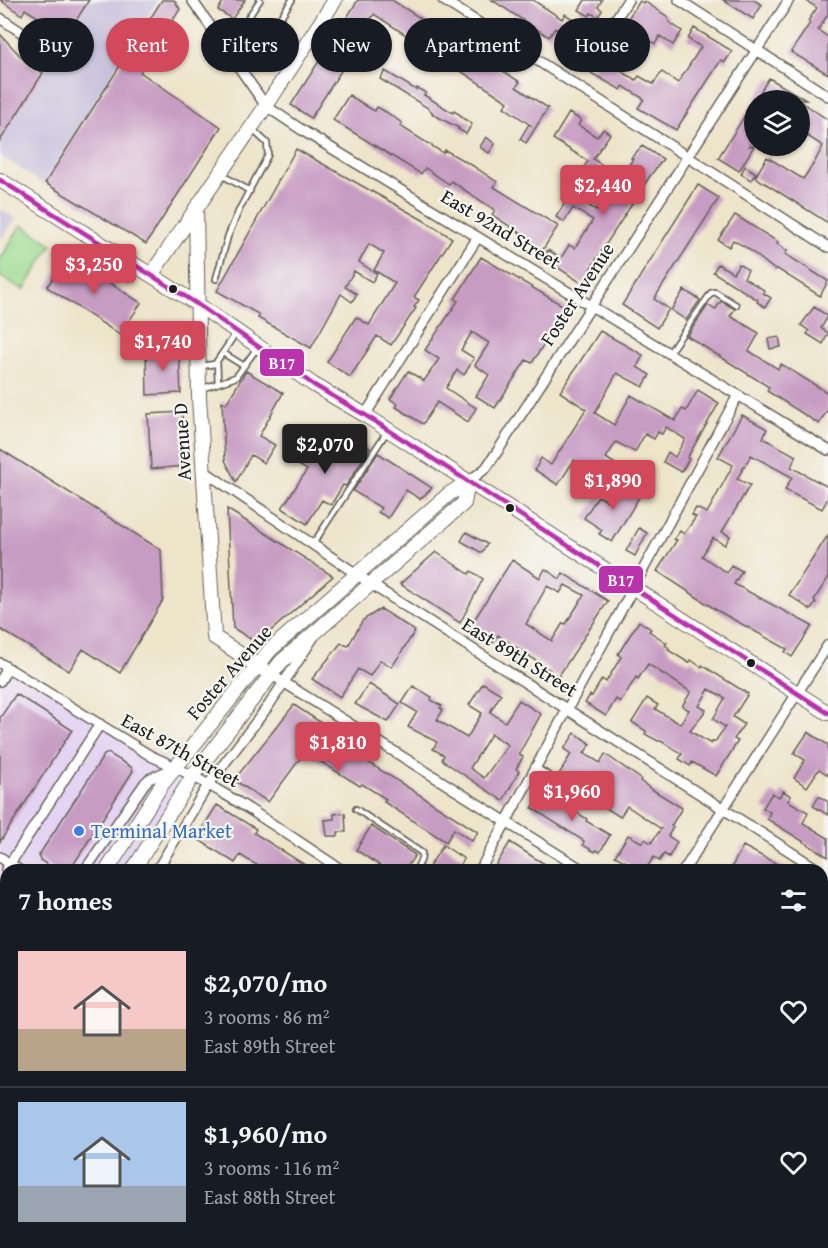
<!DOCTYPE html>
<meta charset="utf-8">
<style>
body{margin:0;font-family:"Gentium Book Plus",serif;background:#242831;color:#f1f3f6;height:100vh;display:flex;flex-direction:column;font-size:22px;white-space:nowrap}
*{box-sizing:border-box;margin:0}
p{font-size:20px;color:#9ea1a6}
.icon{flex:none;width:33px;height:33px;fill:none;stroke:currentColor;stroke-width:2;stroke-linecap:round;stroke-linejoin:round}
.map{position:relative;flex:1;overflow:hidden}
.side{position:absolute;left:0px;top:864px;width:828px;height:384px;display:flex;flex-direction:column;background:#171b24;border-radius:18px 18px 0 0;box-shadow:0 2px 4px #0004}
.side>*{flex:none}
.top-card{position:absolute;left:18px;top:18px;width:792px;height:54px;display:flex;gap:12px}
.tools{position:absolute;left:744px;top:90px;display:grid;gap:12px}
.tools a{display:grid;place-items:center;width:66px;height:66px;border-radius:50%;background:#171b24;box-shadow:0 2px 4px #0004;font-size:30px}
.price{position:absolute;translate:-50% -51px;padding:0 14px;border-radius:6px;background:#d1495b;color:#fff;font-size:20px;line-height:39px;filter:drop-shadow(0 2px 3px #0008)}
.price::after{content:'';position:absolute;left:50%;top:36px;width:18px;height:14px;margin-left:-9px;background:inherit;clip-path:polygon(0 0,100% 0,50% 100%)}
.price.selected{background:#222;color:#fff}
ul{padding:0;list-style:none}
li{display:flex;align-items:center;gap:18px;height:150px;padding:0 18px}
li+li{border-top:2px solid #363941}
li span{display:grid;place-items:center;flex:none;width:168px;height:120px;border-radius:0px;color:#555}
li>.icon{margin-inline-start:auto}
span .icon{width:72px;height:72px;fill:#fffc;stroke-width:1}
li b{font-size:26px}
h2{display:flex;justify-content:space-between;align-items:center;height:72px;padding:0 18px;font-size:26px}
.chip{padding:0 21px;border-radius:27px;background:#171b24;box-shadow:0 2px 4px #0004;font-size:21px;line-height:54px}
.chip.selected{background:#d1495b;color:#fff}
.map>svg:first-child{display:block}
.built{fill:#e4d3f2}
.railway{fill:#c6c0da}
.grass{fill:#9fdd92;stroke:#5e7c57;stroke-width:1.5}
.building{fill:#c79cc3;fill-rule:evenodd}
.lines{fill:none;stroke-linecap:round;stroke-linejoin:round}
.lane-casing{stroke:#666259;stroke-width:8}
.street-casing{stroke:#666259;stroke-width:12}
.secondary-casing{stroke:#666259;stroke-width:16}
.lane{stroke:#fff;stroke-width:4.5}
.street{stroke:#fff;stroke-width:9}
.secondary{stroke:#fff;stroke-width:14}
.bus-1-casing{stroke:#f6f6f2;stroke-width:9}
.bus-1{stroke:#b933ad;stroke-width:4.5}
.bus-dot{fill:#1c1c1c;stroke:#f6f6f2;stroke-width:2}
.shop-dot{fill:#3f7fe0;stroke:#f6f6f2;stroke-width:2}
.labels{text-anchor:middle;stroke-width:4.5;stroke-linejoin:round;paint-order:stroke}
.street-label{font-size:20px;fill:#1c1c1c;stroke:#f6f6f2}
.shop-label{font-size:20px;fill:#366cbe;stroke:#f6f6f2;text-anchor:start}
.line-badge{stroke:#f6f6f2;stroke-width:2}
.badge-label{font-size:16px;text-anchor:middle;font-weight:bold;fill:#fff}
</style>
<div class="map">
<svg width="828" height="1248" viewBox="0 0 828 1248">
<rect width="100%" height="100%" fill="#f6f6f2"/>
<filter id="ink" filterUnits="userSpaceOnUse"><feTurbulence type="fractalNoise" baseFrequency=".0167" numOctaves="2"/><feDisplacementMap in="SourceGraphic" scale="12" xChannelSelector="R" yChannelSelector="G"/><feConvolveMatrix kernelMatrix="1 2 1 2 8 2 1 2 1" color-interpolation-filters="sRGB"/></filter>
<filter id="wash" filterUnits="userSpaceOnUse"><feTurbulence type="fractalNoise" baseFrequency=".008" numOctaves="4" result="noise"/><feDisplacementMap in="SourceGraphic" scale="24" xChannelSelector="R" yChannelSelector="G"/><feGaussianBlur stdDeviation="1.35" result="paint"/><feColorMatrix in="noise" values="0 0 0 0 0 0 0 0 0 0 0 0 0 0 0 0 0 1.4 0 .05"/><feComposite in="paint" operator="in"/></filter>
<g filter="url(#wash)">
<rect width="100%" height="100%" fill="#eee4ca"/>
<path class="built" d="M0 663 193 776 133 870H6V1066L0 1075Z"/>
<path class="railway" d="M90 0H158L43 184 0 155V141Z
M0 209 16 219 0 240Z"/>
<path class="grass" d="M21 225 52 244 24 290 0 276V260Z"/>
<g id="blocks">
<path class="building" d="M0 0H89L67 35 25 9 22 15Z
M162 0H174L180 9 140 72 221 127 146 244 45 183Z
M224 0H245L232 19 218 10Z
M358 0H392L520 82 516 87 548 108 526 143 520 139 529 124 532 126 504 107 508 102 374 14 365 28 367 30 311 118 291 105Z
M492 0H533L562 19 565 14 576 21 567 35 555 28 549 37Z
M585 0H602L598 7 602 10 598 17 591 13 589 16 579 10Z
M723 0H754L762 5 753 19Z
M805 0H828V14L818 30 828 37V74L791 52 810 23 808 21 817 8Z
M640 1 643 3 644 1 668 17 669 22 682 31 673 45 660 36 655 44 624 24Z
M694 28 732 51 725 62 721 60 676 130 638 108 644 99 623 86 621 90 591 73 610 43 625 52 615 68 636 80 639 76 653 84 662 72 678 83 701 47 688 39Z
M0 34 25 61 43 73 0 141Z
M385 71 416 90 417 88 426 93 424 95 453 113 454 111 462 116 461 117 472 124 466 134 458 129 459 128 432 114 433 113 428 108 380 79Z
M769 78 806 100H755Z
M349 95 371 109 375 111 377 107 386 112 402 123 400 126 443 153 445 150 473 166 497 182 494 187 558 226 542 251 520 237 522 234 492 215 495 210 451 181 449 184 425 168 421 174 333 120Z
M754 101V137L749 146H754L739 171 718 158Z
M800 101 828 120V223L755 177 767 157 803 179 814 163 823 146 806 135 800 145Z
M569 113 581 120 578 125 597 137 603 129 610 134 593 159 601 164 595 174 584 167 588 161 553 139Z
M486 137 495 144 489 153 480 147Z
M642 146 663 159 650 176 590 269 591 272 583 284 543 258 548 250 561 258 569 245 575 248 593 220 573 208 564 222 556 217 571 193 566 191 570 183 583 190 577 199 596 210 615 180 618 182 633 159 631 158Z
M296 149 423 220 452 238 414 297 419 300 414 307 416 308 391 345 377 336 350 377 327 362 356 317 369 325 395 283 374 270 384 253 369 244 359 262 377 274 372 282 354 271 345 287 357 294 352 302 341 294 311 348 258 318 260 315 217 291Z
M745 166 756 173 751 180 741 174Z
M698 185 719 198 654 299 669 309 657 328 622 305Z
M735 215 778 242 777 244 787 251 785 254 828 281 820 296 776 268 775 270 747 248 733 240 729 247 718 240Z
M68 256 141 303 120 335 47 287Z
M481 257 567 308 532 363 526 360 495 408 476 396 489 375 475 365 489 343 472 332 461 350 474 358 464 375 457 370 446 388 476 408 468 422 437 402 423 424 396 407 398 404 390 399 408 371 424 381 439 359 425 350 458 301 455 299Z
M718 264 733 273 739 264 748 270 744 278 764 290 763 293 771 298 765 307 757 302 758 300 713 272Z
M684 290 700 300 686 320 671 310Z
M721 301 735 309 730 316 759 333 749 351 778 369 781 364 828 393V409L819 424 767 391 769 387 687 336 708 305 715 310Z
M814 307 828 316 821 328 828 333 823 344 807 334 809 331 801 325Z
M600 331 643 355 637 367 650 375 643 387 617 373 595 413 614 425 631 395 675 421 682 409 686 411 698 390 719 403 687 458 689 459 681 472 663 462 668 452 675 457 685 439 666 427 662 434 658 432 654 439 645 434 635 452 616 442 606 458 626 471 616 487 574 460 558 485 535 470 541 458 551 465 586 409 560 392Z
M779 337 781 347 770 349 768 339Z
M179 350 181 393 147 395 146 351Z
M246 371 283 393 259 436 275 445 264 463 251 455 236 482 225 460 222 401 226 404Z
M182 412 185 466 151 469 148 414Z
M742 415 767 429 763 438 796 456 791 467 828 487V498L822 509 785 490 792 477 751 455 737 479 750 485 722 532 730 536 725 545 713 538 702 556 727 573 731 565 742 571 734 584 812 626 792 657 785 652 787 649 718 611 657 571 677 540 674 539 680 531 684 534 696 517 692 515 696 508 707 513 733 465 718 457Z
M339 428 370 448 346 486 343 485 331 505 322 500 307 524 282 508 307 470 297 464 308 446 322 455Z
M0 449 161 550 163 600 120 673 83 649 69 671 0 629Z
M378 453 432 488 420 499 406 490 388 518 378 512 381 508 353 491Z
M619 481 641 494 612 542 599 534 602 530 584 518 598 496 607 501Z
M227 509 333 576 257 643 233 628Z
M639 528 647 533 635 556 626 551Z
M466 532 487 544 482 553 461 541Z
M828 535V578L814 600 816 602 811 610 789 595Z
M436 552 469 574 471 571 483 579 460 623 400 584Z
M512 560 540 578 545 569 560 579 563 573 608 601 558 677 549 672 550 670 498 635 493 643 469 628ZM565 585 584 595 566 624 563 623 552 641 526 624 547 586 560 593Z
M381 609 415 631 392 667 380 660 370 676 358 669 340 697 312 679 341 643 348 646 363 620Z
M639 621 651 629 649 631 667 643 665 645 669 648 668 650 689 663 691 660 701 667 702 665 748 694 733 717 744 724 734 739 738 741 716 776 692 762 690 766 679 759 682 754 661 741H658L645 734 646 731 632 722 647 698 658 705 655 709 680 724 689 710 682 706 691 692 648 664 638 679 636 677 621 702 616 699 606 716 585 703 590 695 592 696 602 679 606 682 621 657 618 654ZM709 689 725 698 713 719 725 727 715 742 713 741 711 744 690 731 706 710 699 706Z
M483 683 501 694 490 712 505 722 519 700 541 714 519 754 523 757 516 769 519 771 503 801 442 760 444 755 433 749 437 742 408 727 417 712 402 703 413 686 432 697 431 700 442 706 440 708 443 710 437 720 467 738 482 713 469 705ZM491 734 508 745 484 778 470 768Z
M369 684 400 704 388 722 355 704Z
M16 694 72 730 0 842V718Z
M294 705 323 724 319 731 478 832 472 841 454 829 446 842 384 802 386 799 362 784 360 786 305 752 268 802 234 780Z
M808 732 828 745V775L819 769 807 787 794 778 805 760 794 753Z
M575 733 591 744 584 753 600 763 605 754 641 779 640 781 653 790 682 808 671 826 673 827 668 836 677 842 669 857 664 854 659 861 654 857 645 870H636L629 865 630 864 615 856 628 835 643 843 645 839 651 843 661 829 627 806 620 817 603 806 605 802 596 797 602 786 592 778 581 773 573 786 558 776 571 754 564 749Z
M108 753 131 767 133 771 70 870H56L40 860 39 855 104 755Z
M783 791 791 796 788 801 808 812 803 823 828 838V857L767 819 770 812 763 808 772 793 779 797Z
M543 792 587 819 586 821 610 835 600 852 596 850 595 852 583 845 584 841 532 808Z
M819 796 828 802V815L813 806Z
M217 805 256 829 254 833 313 870H265L240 855 235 863 196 838Z
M345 813 346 832H338V836H327L325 820 334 819V814Z
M371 826 415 855 405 870H387L356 850Z
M510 842 533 857 555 870H493Z
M443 845 464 859 457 870H427Z
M743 846 788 870H730Z"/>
</g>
</g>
<g filter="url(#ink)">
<use href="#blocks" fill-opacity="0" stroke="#666259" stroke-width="1.5"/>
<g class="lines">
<defs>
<path id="lane" d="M240 30 255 55 292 0
M227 49 260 0
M222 175 250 191
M216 279 228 236 240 208 268 155 267 143 253 130
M223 353 244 366
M669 353 711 293 715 292 736 305
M217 361 218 383
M201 366 215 364 236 333
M201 389 236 377 257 348
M313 544 386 433
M536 767 578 795 583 793 590 782
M356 809 422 853 421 860 416 870
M822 888 828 879
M85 1242 95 1248
M317 1242 326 1248
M584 1242 593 1248"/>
<path id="street" d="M192 0 266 106 305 132 828 450
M443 0 828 247
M679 0 828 96
M0 18 51 52
M608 31 628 0
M365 415 478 237
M204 471 383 592 819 870
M468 482 486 468 497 452 789 0
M0 663 151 756C219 785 280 830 342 870
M272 675 583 870
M0 681 8 668
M0 857 19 870
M6 870 100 724
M85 870 145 783 149 779 172 769
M157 870 208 785 269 705 313 638
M480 870 738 395
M684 870 828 645
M0 1006 6 996
M822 1023 828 1027
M0 1112 6 1103
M822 1174 828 1178
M200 1242 209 1248
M447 1242 456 1248
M686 1242 695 1248
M759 1242 765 1248
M387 1248 392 1242"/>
<path id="secondary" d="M0 180 197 304 314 385 365 415 828 713
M196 208 199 397 214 637 264 670
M151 275 266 106 335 0
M107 870 163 783 270 650 449 494 468 482
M133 870 193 776 281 662 464 503 468 482
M0 1037 6 1027
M0 1077 6 1067"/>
</defs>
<use href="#lane" class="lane-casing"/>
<use href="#street" class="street-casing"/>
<use href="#secondary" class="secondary-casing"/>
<use href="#lane" class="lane"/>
<use href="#street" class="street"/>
<use href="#secondary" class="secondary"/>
<defs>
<path id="bus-1" d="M0 180 197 304 314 385 365 415 828 713"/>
</defs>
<use href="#bus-1" class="bus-1-casing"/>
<use href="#bus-1" class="bus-1"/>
</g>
</g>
<g class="bus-dot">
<circle cx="173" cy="289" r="5"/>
<circle cx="510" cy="508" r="5"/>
<circle cx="751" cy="663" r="5"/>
</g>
<circle class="shop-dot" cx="79" cy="831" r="6"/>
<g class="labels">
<g class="street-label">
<text transform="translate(501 229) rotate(31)" y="7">East 92nd Street</text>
<text transform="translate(577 294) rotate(-57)" y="7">Foster Avenue</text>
<text transform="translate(182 442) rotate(-93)" y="7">Avenue D</text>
<text transform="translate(520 657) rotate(32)" y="7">East 89th Street</text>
<text transform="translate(229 672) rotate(-49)" y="7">Foster Avenue</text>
<text transform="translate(181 750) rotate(29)" y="7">East 87th Street</text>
</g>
<g class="shop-label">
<text x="91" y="838">Terminal Market</text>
</g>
</g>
<g class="line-badge">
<rect x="259" y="348" width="46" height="29" rx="6" fill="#b933ad"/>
<rect x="598" y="565" width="46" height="29" rx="6" fill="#b933ad"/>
</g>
<g class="badge-label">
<text x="282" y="369">B17</text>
<text x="621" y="586">B17</text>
</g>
</svg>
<div class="tools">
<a><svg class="icon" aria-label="layers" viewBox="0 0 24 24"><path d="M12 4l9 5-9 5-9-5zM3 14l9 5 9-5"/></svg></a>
</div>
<b class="price" style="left:603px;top:216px">$2,440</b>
<b class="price" style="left:94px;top:295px">$3,250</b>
<b class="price" style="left:163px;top:372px">$1,740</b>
<b class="price selected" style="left:325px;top:475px">$2,070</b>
<b class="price" style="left:613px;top:511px">$1,890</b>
<b class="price" style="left:338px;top:773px">$1,810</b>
<b class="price" style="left:572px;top:822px">$1,960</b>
<div class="top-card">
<a class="chip">Buy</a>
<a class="chip selected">Rent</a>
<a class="chip">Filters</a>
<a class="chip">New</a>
<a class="chip">Apartment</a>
<a class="chip">House</a>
</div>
<section class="side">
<h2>7 homes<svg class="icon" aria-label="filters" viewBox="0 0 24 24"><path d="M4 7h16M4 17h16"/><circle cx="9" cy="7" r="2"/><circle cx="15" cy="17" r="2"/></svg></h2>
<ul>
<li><span style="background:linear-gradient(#f6c9c9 65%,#b9a48a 0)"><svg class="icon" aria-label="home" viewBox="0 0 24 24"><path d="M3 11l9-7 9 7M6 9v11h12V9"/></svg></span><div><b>$2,070/mo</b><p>3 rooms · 86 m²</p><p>East 89th Street</p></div><svg class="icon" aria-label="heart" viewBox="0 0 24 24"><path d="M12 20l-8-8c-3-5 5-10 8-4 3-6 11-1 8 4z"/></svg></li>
<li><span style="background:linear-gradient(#a9c7e8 70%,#9aa5b1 0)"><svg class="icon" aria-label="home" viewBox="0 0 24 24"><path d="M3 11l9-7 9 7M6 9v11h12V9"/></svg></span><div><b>$1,960/mo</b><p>3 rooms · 116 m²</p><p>East 88th Street</p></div><svg class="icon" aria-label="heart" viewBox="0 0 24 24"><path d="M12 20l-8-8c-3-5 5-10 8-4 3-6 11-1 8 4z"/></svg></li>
</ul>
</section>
</div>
